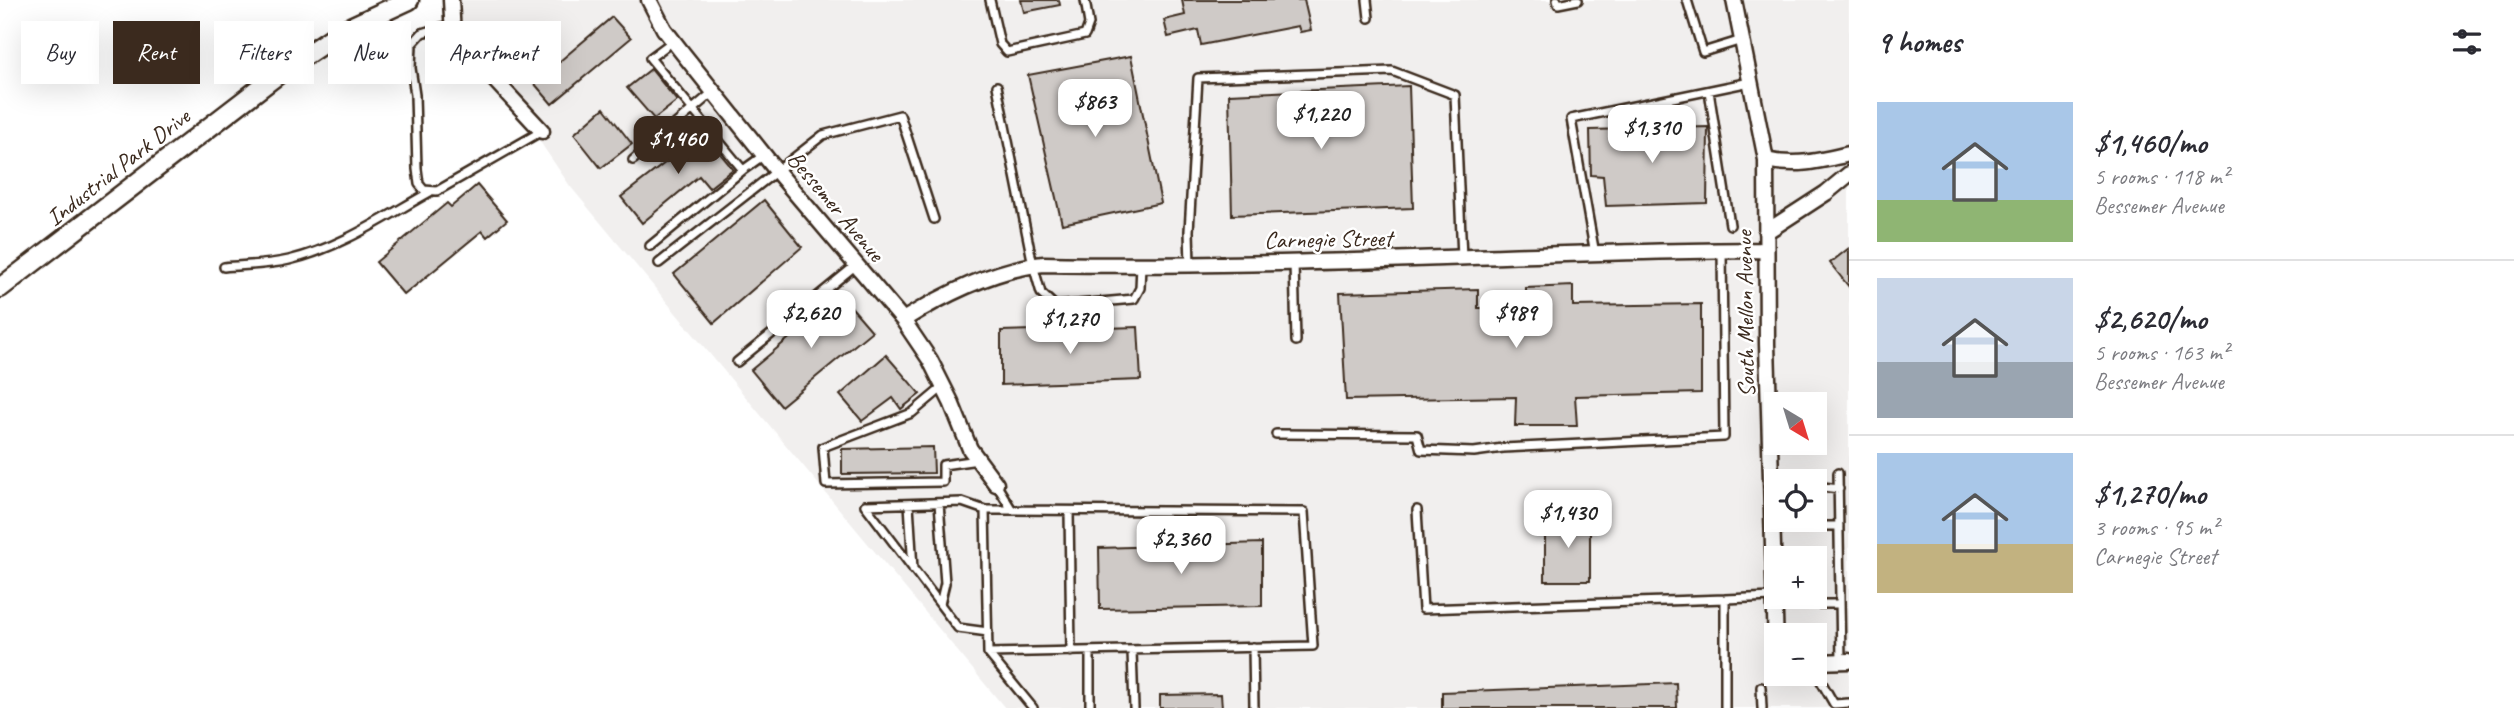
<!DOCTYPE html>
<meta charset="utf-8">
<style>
body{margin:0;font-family:Caveat,sans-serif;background:#f2f2f3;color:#2b2b33;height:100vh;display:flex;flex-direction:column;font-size:26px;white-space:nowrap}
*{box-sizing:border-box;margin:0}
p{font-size:23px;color:#7c7c81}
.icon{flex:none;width:38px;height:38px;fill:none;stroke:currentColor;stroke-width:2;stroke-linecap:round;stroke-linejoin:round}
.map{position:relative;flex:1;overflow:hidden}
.drawer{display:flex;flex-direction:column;background:#fff;width:665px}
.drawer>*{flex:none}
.hud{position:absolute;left:21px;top:21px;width:665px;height:63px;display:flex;gap:14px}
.needle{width:46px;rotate:142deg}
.tools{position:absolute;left:1764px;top:392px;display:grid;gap:14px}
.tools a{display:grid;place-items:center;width:63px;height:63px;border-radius:0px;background:#fff;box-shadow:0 7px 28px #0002;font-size:35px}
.price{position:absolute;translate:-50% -60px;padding:0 16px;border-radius:14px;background:#fff;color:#222;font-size:23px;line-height:46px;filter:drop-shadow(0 2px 4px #0008)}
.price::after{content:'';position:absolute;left:50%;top:42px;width:21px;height:16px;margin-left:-10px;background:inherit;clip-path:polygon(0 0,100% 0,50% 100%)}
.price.active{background:#3b2a1e;color:#fff}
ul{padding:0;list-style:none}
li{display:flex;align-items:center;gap:21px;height:175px;padding:0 28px}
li+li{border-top:2px solid #e1e1e2}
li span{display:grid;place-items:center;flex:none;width:196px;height:140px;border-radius:0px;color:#555}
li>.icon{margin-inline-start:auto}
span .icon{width:84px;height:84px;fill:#fffc;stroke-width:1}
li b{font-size:30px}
h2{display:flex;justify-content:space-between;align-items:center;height:84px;padding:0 28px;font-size:30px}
.pill{padding:0 24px;border-radius:0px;background:#fff;box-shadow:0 7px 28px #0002;font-size:24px;line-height:63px}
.pill.active{background:#3b2a1e;color:#fff}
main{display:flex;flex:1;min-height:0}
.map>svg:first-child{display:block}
.built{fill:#f1efee;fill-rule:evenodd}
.building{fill:#cfcac7;stroke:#3b2a1e;stroke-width:2}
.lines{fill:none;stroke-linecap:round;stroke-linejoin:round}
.service-casing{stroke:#3b2a1e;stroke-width:12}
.minor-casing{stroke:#3b2a1e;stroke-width:19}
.tertiary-casing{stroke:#3b2a1e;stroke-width:23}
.service{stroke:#fff;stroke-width:7}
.minor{stroke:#fff;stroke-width:14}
.tertiary{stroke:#fff;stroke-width:18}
.labels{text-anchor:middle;stroke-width:5;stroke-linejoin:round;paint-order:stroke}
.street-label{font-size:24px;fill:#3b2a1e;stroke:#fff}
</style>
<main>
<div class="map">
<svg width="1849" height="708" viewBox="0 0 1849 708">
<rect width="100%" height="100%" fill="#fff"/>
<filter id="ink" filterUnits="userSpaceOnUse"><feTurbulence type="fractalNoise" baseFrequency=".0143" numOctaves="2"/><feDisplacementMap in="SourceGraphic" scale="14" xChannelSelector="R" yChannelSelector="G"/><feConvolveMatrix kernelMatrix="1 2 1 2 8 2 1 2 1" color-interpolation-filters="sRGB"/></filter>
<g filter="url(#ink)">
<path class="built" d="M444 0H1849V708H1005L570 186ZM1776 404H1815V443H1776ZM1776 481H1815V520H1776ZM1776 558H1815V597H1776ZM1776 635H1815V674H1776Z"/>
<path class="building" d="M1021 0H1059L1060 5 1024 12Z
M1182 0H1304L1311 30 1300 32 1298 26 1201 45 1198 30 1168 37 1164 20 1185 15Z
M612 17 631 38 552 104 534 83Z
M1131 56 1161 203 1062 224 1028 75Z
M651 69 677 101 654 119 627 88Z
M1409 86 1413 208 1232 215 1229 94Z
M604 108 632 144 601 168 574 134Z
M1708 127 1707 203 1606 206 1603 176 1591 175 1590 130Z
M699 128 733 169 709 188 699 176 642 223 621 197 679 152 676 148Z
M477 185 507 220 487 237 482 231 404 295 376 262 447 203 451 207Z
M764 200 802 247 714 323 674 274Z
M1849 248V287L1830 263Z
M1573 286V306L1701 304V393L1575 396 1577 426H1515L1516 397 1346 400 1340 293 1478 289V308H1526V288Z
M841 295 872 331 781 406 751 370Z
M1138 327 1141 380 1001 385V331Z
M886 355 920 394 901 409 893 398 862 421 840 395Z
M933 447 934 473 842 474V449Z
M1545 518H1590V581H1545Z
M1262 543V606L1100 609 1099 548Z
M1676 683 1677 708H1442V692Z
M1221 694 1222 708H1160V695Z"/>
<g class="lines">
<defs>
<path id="service" d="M990 0 1000 44 1007 52 1085 35 1089 24 1085 0
M1367 0 1369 18
M1557 0 1558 4 1578 0
M1687 0 1703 52 1742 40
M452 24 422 33 412 44 411 68 415 95 417 169 419 184 424 190 437 191 542 131
M673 41 650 58 743 170 764 155
M997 86 1033 265 1041 293 1055 306 1134 299 1140 288 1141 265
M1709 91 1730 225
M633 160 713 92
M650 246 743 170
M1595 254 1571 119 1750 82
M659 263 823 135 900 115 934 219
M1294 263 1296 341
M1190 264 1189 231 1198 78 1392 71 1455 95 1462 258
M224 267C245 265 268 265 289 260 340 248 385 217 430 192
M737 362 856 265
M943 387 912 413 823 447 826 484 943 482V465L978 460
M1276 434 1417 435 1421 450 1474 452 1503 448 1724 437 1722 251
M1838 473 1841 661
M1815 486 1839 489
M939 503 945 583 940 604
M909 504 913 569
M865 505 958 628 988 632
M865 505 962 502 985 510
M1012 510H985L988 653 1033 708
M1417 510 1423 609 1725 599
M1069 511 1071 652
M1803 526H1839
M1800 604H1840
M1253 647 1254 708
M1132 651 1134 708
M988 653 1313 646 1304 512 1012 510 996 484
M1815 671 1834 704 1849 703
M1761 687 1762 708
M1090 708V652
M1725 708V599L1774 597"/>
<path id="minor" d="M451 0 453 35 542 131
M649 0 664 29 681 51 780 175 903 320 930 360 951 402 970 449 996 484
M1734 0 1766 160 1767 344 1776 648
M1766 160C1795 167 1820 161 1849 154
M1766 232 1826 193 1849 174
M903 320C945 294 994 269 1044 264 1285 269 1525 251 1766 250
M1815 662 1849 661"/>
<path id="tertiary" d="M0 288 285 69 342 31 409 0"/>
</defs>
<use href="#service" class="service-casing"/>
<use href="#minor" class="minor-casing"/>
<use href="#tertiary" class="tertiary-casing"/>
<use href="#service" class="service"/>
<use href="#minor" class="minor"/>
<use href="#tertiary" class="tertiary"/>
</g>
</g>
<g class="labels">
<g class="street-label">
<text transform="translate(118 167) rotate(-38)" y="8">Industrial Park Drive</text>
<text transform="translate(836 206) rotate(50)" y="8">Bessemer Avenue</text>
<text transform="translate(1328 239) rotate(-1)" y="8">Carnegie Street</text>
<text transform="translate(1745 314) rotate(-91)" y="8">South Mellon Avenue</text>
</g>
</g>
</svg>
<div class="tools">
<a><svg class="needle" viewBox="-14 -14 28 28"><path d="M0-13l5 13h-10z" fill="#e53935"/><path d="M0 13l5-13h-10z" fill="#7c7c81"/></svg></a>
<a><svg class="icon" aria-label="locate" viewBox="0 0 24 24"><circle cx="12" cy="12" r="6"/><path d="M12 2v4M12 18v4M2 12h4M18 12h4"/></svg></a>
<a>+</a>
<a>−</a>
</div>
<b class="price" style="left:1095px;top:139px">$863</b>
<b class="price" style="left:1321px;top:151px">$1,220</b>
<b class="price" style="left:1652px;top:165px">$1,310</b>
<b class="price active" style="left:678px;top:176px">$1,460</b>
<b class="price" style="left:811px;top:350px">$2,620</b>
<b class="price" style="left:1516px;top:350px">$989</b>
<b class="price" style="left:1070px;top:356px">$1,270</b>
<b class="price" style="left:1568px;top:550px">$1,430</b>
<b class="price" style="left:1181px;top:576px">$2,360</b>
<div class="hud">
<a class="pill">Buy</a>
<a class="pill active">Rent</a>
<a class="pill">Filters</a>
<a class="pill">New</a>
<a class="pill">Apartment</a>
</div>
</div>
<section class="drawer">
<h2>9 homes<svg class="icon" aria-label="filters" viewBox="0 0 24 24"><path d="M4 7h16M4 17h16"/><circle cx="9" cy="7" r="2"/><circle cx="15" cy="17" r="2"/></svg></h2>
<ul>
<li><span style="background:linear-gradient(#a9c7e8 70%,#8fb573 0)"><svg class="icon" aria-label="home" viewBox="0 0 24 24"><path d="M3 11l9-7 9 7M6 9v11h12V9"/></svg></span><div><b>$1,460/mo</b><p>5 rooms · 118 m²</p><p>Bessemer Avenue</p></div></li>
<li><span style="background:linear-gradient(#c9d6e8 60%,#9aa5b1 0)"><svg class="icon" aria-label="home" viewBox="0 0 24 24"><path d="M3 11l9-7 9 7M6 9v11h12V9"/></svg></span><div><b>$2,620/mo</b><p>5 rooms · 163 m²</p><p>Bessemer Avenue</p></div></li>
<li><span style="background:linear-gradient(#a9c7e8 65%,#c2b280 0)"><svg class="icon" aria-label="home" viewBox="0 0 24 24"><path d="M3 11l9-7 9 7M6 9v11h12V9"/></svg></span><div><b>$1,270/mo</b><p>3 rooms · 95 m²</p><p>Carnegie Street</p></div></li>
</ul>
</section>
</main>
